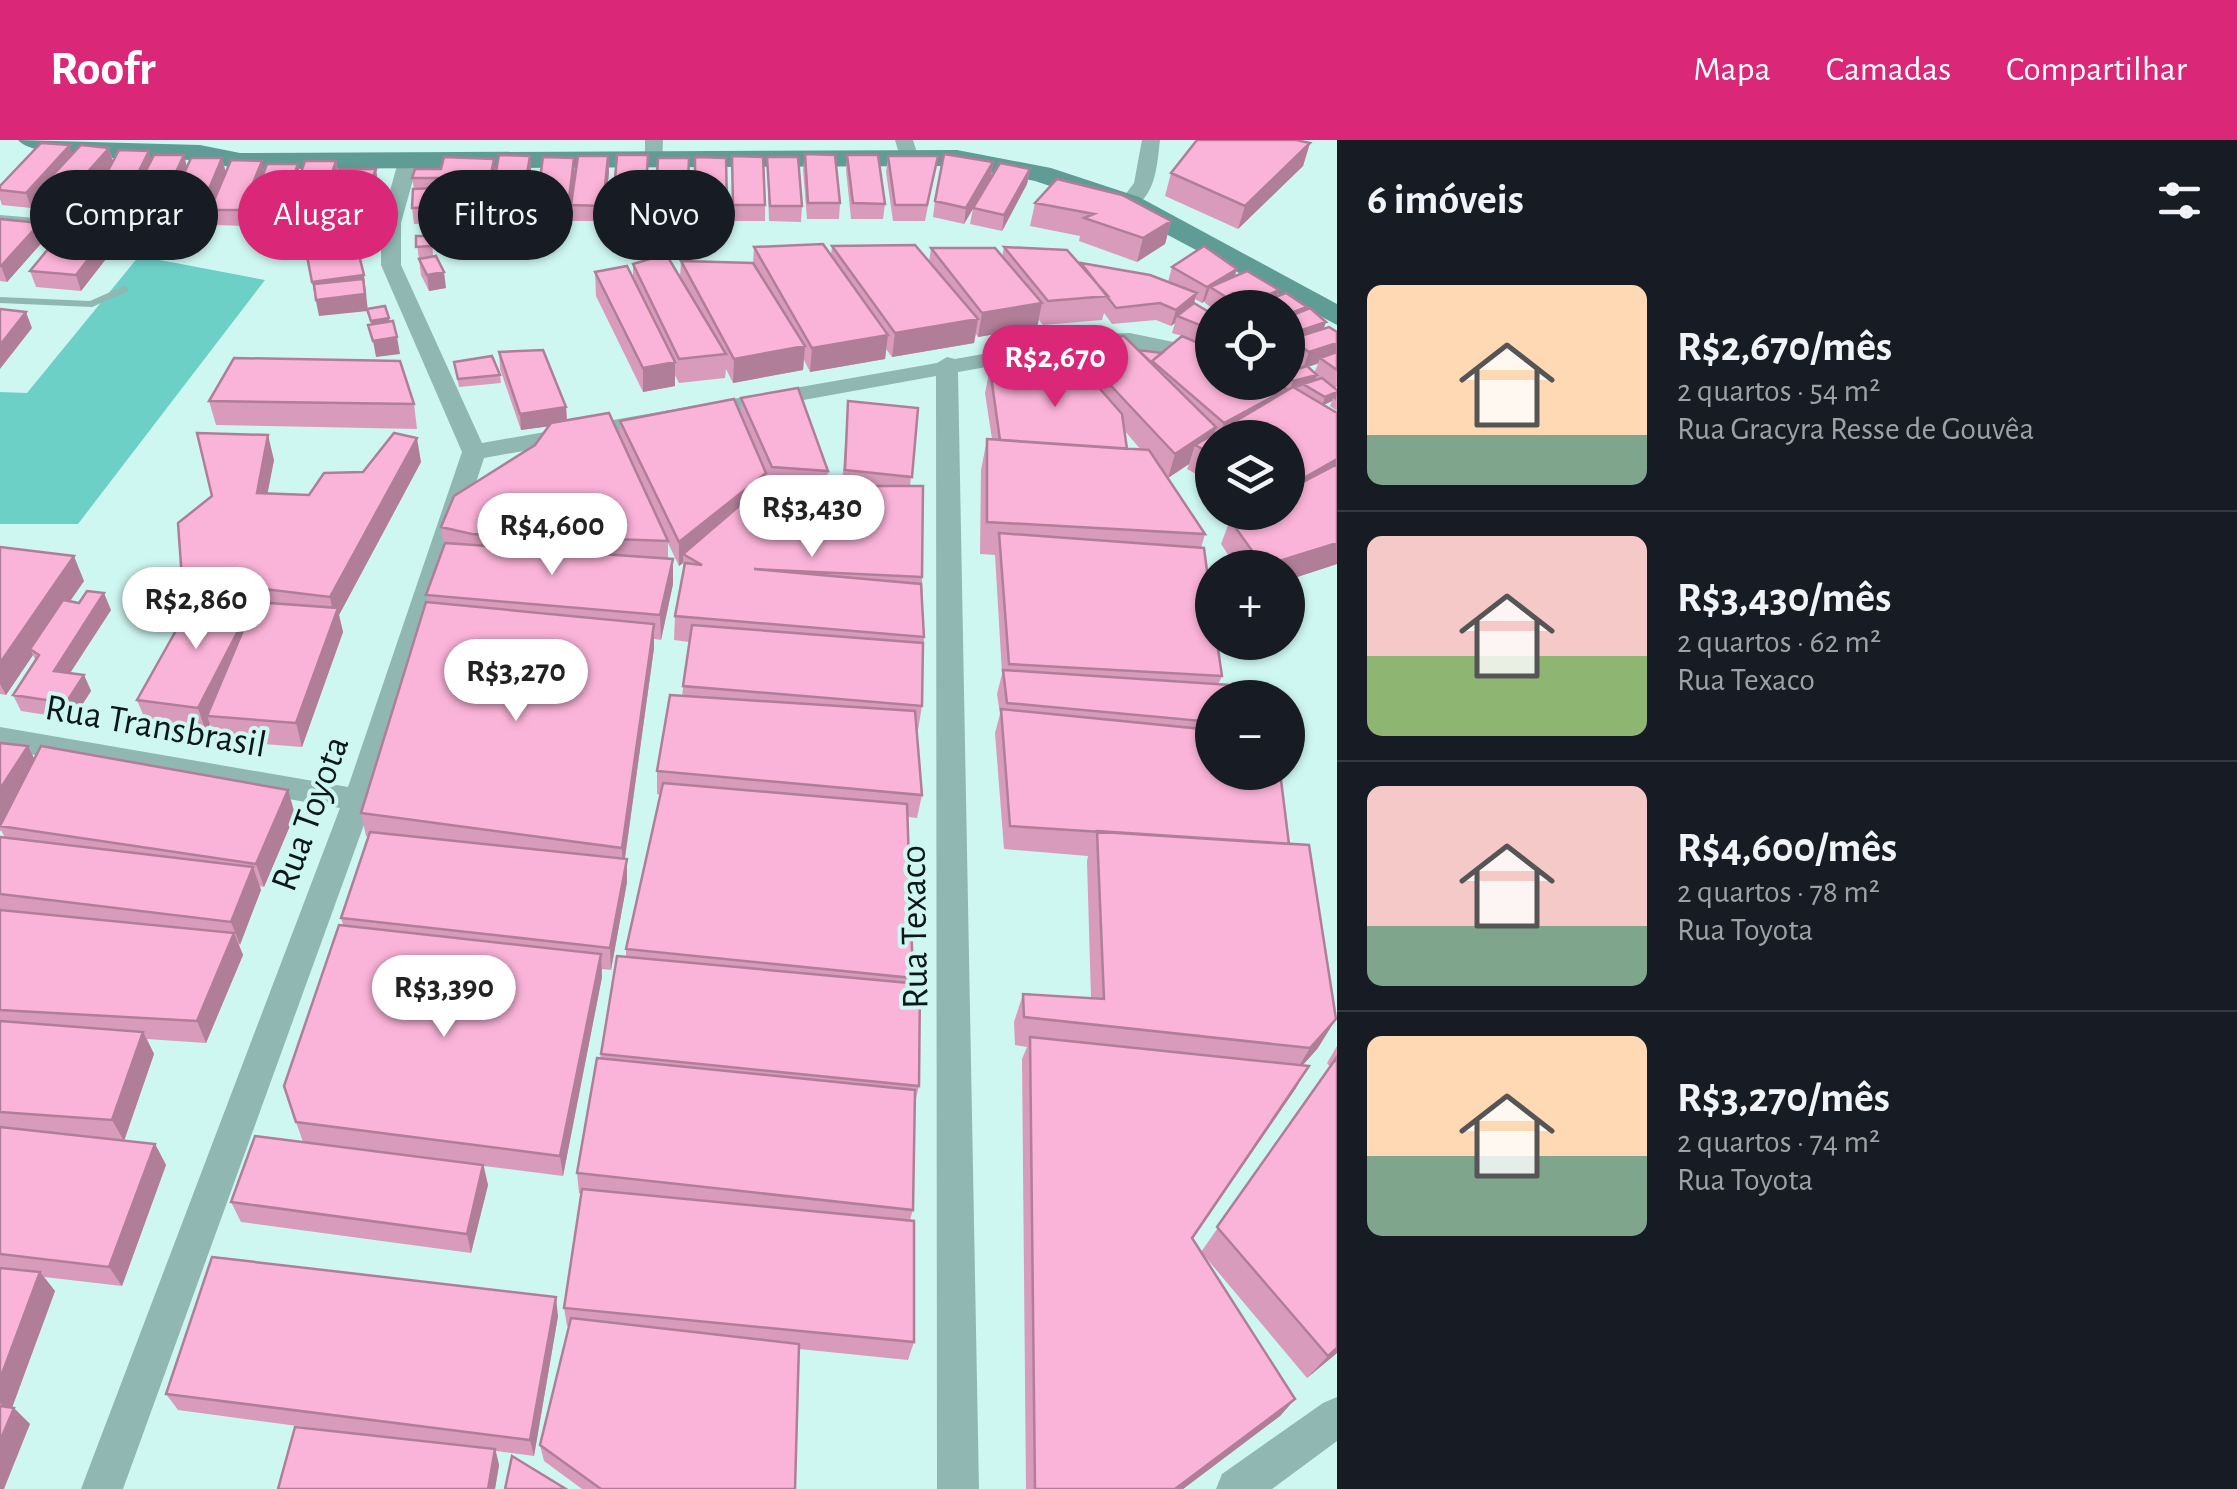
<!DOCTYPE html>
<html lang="pt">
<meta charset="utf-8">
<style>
body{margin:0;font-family:"Alegreya Sans",sans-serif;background:#242831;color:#f1f3f6;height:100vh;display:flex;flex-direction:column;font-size:38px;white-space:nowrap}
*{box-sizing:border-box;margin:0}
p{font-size:32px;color:#9ea1a6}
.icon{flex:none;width:55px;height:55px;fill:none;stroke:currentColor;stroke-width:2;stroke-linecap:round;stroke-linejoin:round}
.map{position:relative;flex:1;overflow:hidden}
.sheet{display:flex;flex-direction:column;background:#171b24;width:900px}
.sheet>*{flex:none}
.hud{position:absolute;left:30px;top:30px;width:950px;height:90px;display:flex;gap:20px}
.buttons{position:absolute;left:1195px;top:150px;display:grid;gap:20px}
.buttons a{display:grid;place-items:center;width:110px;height:110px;border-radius:50%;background:#171b24;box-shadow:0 2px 8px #0004;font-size:50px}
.price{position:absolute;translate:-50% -85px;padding:0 22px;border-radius:35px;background:#fff;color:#222;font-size:32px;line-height:65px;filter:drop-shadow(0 2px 5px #0008)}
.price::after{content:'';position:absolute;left:50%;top:60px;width:30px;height:22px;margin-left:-15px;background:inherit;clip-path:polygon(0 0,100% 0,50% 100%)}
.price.selected{background:#db2777;color:#fff}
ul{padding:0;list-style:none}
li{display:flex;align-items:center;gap:30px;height:250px;padding:0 30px}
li+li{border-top:2px solid #363941}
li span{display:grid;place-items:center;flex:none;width:280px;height:200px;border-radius:15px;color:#555}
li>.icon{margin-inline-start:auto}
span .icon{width:120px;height:120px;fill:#fffc;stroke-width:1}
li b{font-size:42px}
h2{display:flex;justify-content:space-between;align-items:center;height:120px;padding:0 30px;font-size:42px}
.pill{padding:0 35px;border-radius:45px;background:#171b24;box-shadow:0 2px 8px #0004;font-size:35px;line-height:90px}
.pill.selected{background:#db2777;color:#fff}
header{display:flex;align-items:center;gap:60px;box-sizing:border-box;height:140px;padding:0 50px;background:#db2777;color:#fff}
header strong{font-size:48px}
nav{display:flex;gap:55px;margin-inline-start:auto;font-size:35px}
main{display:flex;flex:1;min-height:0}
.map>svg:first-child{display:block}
.forest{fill:#6dd0c7}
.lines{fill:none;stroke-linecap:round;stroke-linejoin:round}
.lane{fill:#90b7b2;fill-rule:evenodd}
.street{fill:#90b7b2;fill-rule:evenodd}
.secondary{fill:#5f9c95;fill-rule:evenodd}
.wall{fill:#d89bbb;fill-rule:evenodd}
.shaded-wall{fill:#b07e98}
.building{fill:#fbb4d9;stroke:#b07e98;stroke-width:2.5}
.labels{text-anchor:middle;stroke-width:8;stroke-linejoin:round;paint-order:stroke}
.street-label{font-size:38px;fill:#0a1918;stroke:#cff7f2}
</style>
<header>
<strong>Roofr</strong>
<nav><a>Mapa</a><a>Camadas</a><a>Compartilhar</a></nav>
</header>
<main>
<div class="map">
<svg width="1337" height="1349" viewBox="0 0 1337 1349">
<rect width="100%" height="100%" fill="#cff7f2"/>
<path class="forest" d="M139 116 265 140 78 384H0V252L27 253Z"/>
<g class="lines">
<path class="lane" d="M0 75 83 82 88 85 83 88 0 81Z
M124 146 129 149 128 151 92 167 0 163V157L90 161Z"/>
<path class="street" d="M645 0H663L662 25 655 27 645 21Z
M895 0H913L918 16 915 20H901Z
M1142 0H1160C1157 25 1156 59 1129 69L1119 63 1134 43Z
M408 16 418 22 401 83V125L482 303 937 223 947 217 955 219 1096 194 1130 193 1212 210V224L1130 207 1096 208 958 232 979 1349H937L936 236 484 318 373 660 123 1349H81L340 668 0 609V587L348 647 462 312 381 125V83L398 22Z
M1337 1257V1301L1272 1349H1216L1222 1334 1323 1263Z"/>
<path class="secondary" d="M18 0 200 5 240 13 957 10 1051 28 1139 57 1337 164V185L1119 69 1035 41 957 26 240 29C227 27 214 23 202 21 167 17 37 23 18 0Z"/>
</g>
<path class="wall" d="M1310 3 1303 26 1238 89 1165 56 1171 33Z
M109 8 113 21 151 19 187 27 222 18 226 33 264 32 298 24 300 35 336 21 338 32 376 29 378 44 372 58 374 71 370 96H334L332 80 335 65H332L331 59 322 86H290L288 76 283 90 251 89 249 78 246 86 214 85 211 70 205 83H173L170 71 165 80H134L131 71 129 75H98L93 59 110 28 72 71 42 68 40 59 31 68 2 65 0 59V46L72 14Z
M805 14 840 63 839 79H807L803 30Z
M847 15 885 64 883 79H851L846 30Z
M530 16 531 31 523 80H492L490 64Z
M608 16 609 32 604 81H572L571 65Z
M732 16 765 65V81H732Z
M888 16H938L925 81H893L886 32Z
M695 17 727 67 726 83 694 82Z
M767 17 802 66 801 82 769 81Z
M574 18 569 83 537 82 536 67Z
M689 18 687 83H655V67Z
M494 19 486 84 454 83 452 68 455 54H438L439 64 438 83 414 84 412 68 414 49 412 38 441 29Z
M993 22 991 38 964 84 933 77 935 61Z
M1030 29 1027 44 1002 91 970 84 973 68Z
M648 31 645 80 614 79 613 64Z
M1035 63 1171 81 1165 104 1137 122 1079 101 1080 96 1030 86Z
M0 79 40 83 45 99 7 142 0 141Z
M416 96H432L433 117 446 148 429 151 421 135Z
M116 106 81 151 36 147 30 131Z
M832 106 929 122 931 108 1002 117 1004 107 1080 125 1081 123 1168 142 1172 127 1235 136 1279 150 1277 156 1307 169 1326 182 1323 189 1337 192V247L1334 248 1337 250V271L1330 266 1332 261 1323 265 1337 424 1288 440V428H1237L1221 404 1230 380 1236 377 1229 372H1288L1212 298V343L1187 329 1189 324 1168 338 1205 394 1201 408 1222 536 1212 558V632L1318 908 1302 926 1296 948 1193 1099 1201 1112 1330 927 1327 923 1337 906V1213L1307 1238 1202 1113 1295 1259 1280 1276 1183 1349H1026L1022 919 1027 907 1015 905 1014 882 1023 854 1091 858 1087 721 1088 716 1004 709 995 593 1000 574 997 554 1002 534 995 415 980 414 981 330 987 299H992L985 253 990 229 1070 232 1064 226 1070 202 1162 213 1182 196 1172 193 1175 183 1171 186 1156 180 1112 184 1104 173 1102 180 1043 185 1039 180 1037 187 978 197 976 194 974 203 892 217 886 209 885 219 810 232 804 220 803 230 733 243 726 229 725 238 679 243 675 235V246L643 252 596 156 595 132 633 137V124L680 138 681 121 753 123 754 107 831 115ZM1195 159 1202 163 1205 161V163L1212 168H1288V242H1281L1289 249 1286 252 1287 249 1191 199 1212 208V174L1194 163ZM1318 224 1314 233 1307 227ZM1125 291 1141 310 1127 309Z
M499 212 566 267 567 280 620 296V281L741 274V258L828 331 827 343 842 345 848 261 918 268 910 346 922 437 924 497 922 566 918 590H916L922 655 917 678 908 677 913 838 911 844 919 946 914 966 913 1070 910 1080 914 1202 908 1220 799 1209 795 1349H582L544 1321 540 1305 569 1186H567L564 1168 582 1054 579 1053 577 1033 601 914 626 817V809L660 655 657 654V631L682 556 689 502 674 500 675 476 683 433V423L679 426 668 403V419L673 444 661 500 654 499V508L625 719H627V742L611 830 602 829V837L563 1036 484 1026 488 1045 471 1113 241 1082 231 1062 303 1002 296 982 343 785 341 778 368 697 366 696 361 673 428 462 426 455 444 407 441 387 535 305 548 286 521 290 500 229Z
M454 222 500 235 501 243 459 247Z
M209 261 414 264 417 289 216 285Z
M274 320 267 353 309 355 363 332 421 322 339 475 343 492 302 607 215 600 210 584 206 592 147 584 137 560 191 463H189L182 439 212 356Z
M0 407 84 441 70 461 111 470 70 533 84 535 91 551 73 579 21 571 13 555 36 521 33 515 6 555 0 554Z
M0 603 34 618 295 674 264 747 260 746 261 750 239 805 243 815 206 903 147 899 154 914 124 1001 155 1004 166 1025 122 1146 44 1137 55 1151 12 1268 30 1284 0 1349V697L5 698 1 690 0 692Z
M558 1176 534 1316 496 1311 499 1325 495 1349H278L358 1294 178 1270 166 1254Z"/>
<path class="shaded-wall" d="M1310 3 1303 26 1238 89 1245 66Z
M70 5 74 21 37 52 40 59 31 68 26 53Z
M109 8 113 23 72 71 67 55Z
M149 11 153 26 129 64 131 71 129 75 125 59Z
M184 15 188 31 169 67 170 71 165 80 161 64Z
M530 16 531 31 523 80 522 64Z
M608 16 609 32 604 81 603 66Z
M222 18 226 34 205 83 201 68Z
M574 18 575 33 569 83 568 67Z
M494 19 496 34 486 84 484 68Z
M262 21 265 36 248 73 249 78 246 86 242 70Z
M336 21 338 37 329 50 331 59 322 86 319 71Z
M993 22 991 38 964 84 966 68Z
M298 24 301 40 287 70 288 76 283 90 280 74Z
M376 29 378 44 372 58 374 71 370 96 367 51Z
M1030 29 1027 44 1002 91 1004 75Z
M438 48 439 64 438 83 436 67Z
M1171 81 1165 104 1137 122 1143 98Z
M40 83 45 99 7 142 1 126Z
M111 90 116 106 81 151 76 135Z
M1237 129 1232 145 1210 147 1205 161 1202 163 1207 147Z
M444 132 446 148 429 151 427 135Z
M364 135 368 171 319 176 312 142Z
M1279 150 1274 166 1271 168H1242Z
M1197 153 1192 169 1177 176 1175 183 1171 186 1176 170Z
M1042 163 1037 187 978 197 982 173Z
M26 172 32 188 0 229V205Z
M389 178 391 194 374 197 371 181Z
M978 179 974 203 892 217 895 193Z
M1326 182 1320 198 1291 199 1288 209 1290 194Z
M888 195 885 219 810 232 812 208Z
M397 197 400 214 376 217 373 201Z
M1337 203V217L1320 218 1318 223 1303 229 1309 212Z
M805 206 803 230 733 243 734 219Z
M675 222V246L643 252V228Z
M1317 235 1314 243 1303 244 1302 246 1290 250 1293 241Z
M1287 249 1278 273 1219 298 1224 283Z
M1337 252 1336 260 1333 258 1332 261 1322 266 1325 257Z
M566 267 567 284 521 290 520 274Z
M1216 287 1208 311 1195 305 1189 324 1168 338 1175 314Z
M268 295 274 320 263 377 257 353Z
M417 298 421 322 339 475 343 492 302 607 296 583 334 477 330 457Z
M1337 319V338L1288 366V347Z
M766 333 765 357 683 414V423L679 426V402Z
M1337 403V424L1288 440V428H1262L1263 426Z
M74 416 84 441 35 512 30 509 33 515 6 555 0 544V523Z
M673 419V444L661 500 660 475Z
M104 453 111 470 61 547 54 531Z
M253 462 260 486 207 576 210 584 206 592 198 568Z
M654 484V508L623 731 622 708Z
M84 535 91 551 73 579 66 563Z
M28 606 40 630 0 686V649Z
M288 650 295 674 264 747 256 724Z
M627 719V742L611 830 610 808Z
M253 727 261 750 240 805 231 782Z
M234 793 243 815 206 903 197 881Z
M601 814 602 837 563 1036 560 1016Z
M1336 879 1318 908 1293 936 1310 908Z
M143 892 154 914 124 1001 112 980Z
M1309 926 1296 948 1180 1117 1192 1098Z
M155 1004 166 1025 122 1146 109 1127Z
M483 1025 488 1045 471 1113 467 1094Z
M40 1132 55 1151 10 1273 0 1263V1239Z
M556 1157 558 1176 534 1316 530 1300Z
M1337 1208V1213L1307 1238 1328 1216Z
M1295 1259 1280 1276 1183 1349H1175Z
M14 1268 30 1284 4 1349H0V1301Z
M495 1309 499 1325 495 1349H488Z"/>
<path class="building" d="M1197 0H1296L1310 3 1245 66 1171 33Z
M41 3 70 5 26 53 0 50V46Z
M81 5 109 8 67 55 37 52Z
M119 10 149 11 125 59H93Z
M805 14 835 15 840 63H808Z
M944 14 993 22 966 68 935 61Z
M154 15H184L161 64H129Z
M499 15 530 16 522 64H490Z
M617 15H648L645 64H613Z
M847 15H878L885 64 853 63Z
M578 16H608L603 66 571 65Z
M732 16 763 17 765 65H733Z
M888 16H938L927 65H895Z
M444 17 494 19 484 68H452L459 38H412L415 29H441Z
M543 17 574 18 568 67H536Z
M695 17 726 18 727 67H695Z
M767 17H798L802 66H770Z
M191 18H222L201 68 169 67Z
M658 18H689L687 67H655Z
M231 20 262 21 242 70H210Z
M305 21H336L319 71 287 70Z
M1000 23 1030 29 1004 75 973 68Z
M267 24H298L280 74 248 73Z
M339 29H376L367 51 329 50Z
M1057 39 1122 55 1171 81 1143 98 1084 78 1094 74 1035 63Z
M438 48 436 67 412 68 413 49Z
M372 55 368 80H332L337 56Z
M0 79 40 83 1 126H0Z
M67 86 111 90 76 135 30 131Z
M416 96H432L431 106 416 107Z
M823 104 888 195 812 208 754 107Z
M915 105 978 179 895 193 832 106Z
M1204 106 1237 129 1207 147 1172 127Z
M1004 107 1067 110 1108 156 1048 161Z
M931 108H995L1042 163 982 173Z
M358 111 364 135 312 142 307 116Z
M666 114 726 214 679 219 633 124Z
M436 116 444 132 427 135 419 119Z
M681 121 753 123 805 206 734 219Z
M1081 123 1150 135 1197 153 1176 170 1160 163 1116 168Z
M627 126 675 222 643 228 595 132Z
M1247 131 1279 150 1242 167 1210 147Z
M363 139 365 154 316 160 314 144Z
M1286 153 1307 167 1288 174V168L1248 167Z
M1194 163 1212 174V190L1177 176Z
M385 166 389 178 371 181 367 169Z
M1310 168 1326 182 1290 194 1288 193V177Z
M0 169 26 172 0 205Z
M393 181 397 197 373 201 368 185Z
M1329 187 1337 192V203L1309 212 1291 199Z
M1124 196 1216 287 1175 314 1070 202Z
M1182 196 1212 209V242H1276L1287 249 1224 283 1152 221Z
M543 210 566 267 520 274 499 212Z
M1138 210 1162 213 1152 221V223Z
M1288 211 1300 223 1288 228Z
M1337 212V230L1320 218Z
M492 216 500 235 458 239 454 222Z
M234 218 400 221 414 264 209 261Z
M1307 226 1317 235 1293 241 1288 237V232Z
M990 229 1086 233 1122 274 1127 309 1000 300Z
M1322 238 1337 250V252L1325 257 1303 244Z
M1293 247 1337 273V319L1288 347V298H1212V314L1195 305Z
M798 248 828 331 772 327 741 258Z
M734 259 766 333 679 402 620 281Z
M848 261 918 268 912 337 845 330Z
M609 273 668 401 472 394 441 387 454 356 535 305 551 283Z
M197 293 268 295 257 353 309 355 324 333 363 332 394 293 417 298 330 457 182 439 178 383 212 356Z
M987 299 1149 310 1205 394 987 382Z
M1337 324V403L1263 426 1230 380 1244 372H1288V350Z
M773 337 848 346H923L922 437 754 429 921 444 924 497 675 476 685 423 702 425 683 414Z
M999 393 1204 408 1212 469V502H1217L1222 536 1009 524Z
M445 403 673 419 660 475 426 455Z
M0 407 74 416 0 523Z
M87 451 104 453 54 531 84 535 66 563 13 555 39 515 30 509 63 460 79 463Z
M196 455 253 462 198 568 137 560Z
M255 462 338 468 296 583 207 576Z
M426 462 654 484 622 708 361 673Z
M692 485 923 503 922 566 683 546Z
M1003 530 1274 548 1275 558H1212V582L1007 563Z
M670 555 915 571 922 655 657 631Z
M1001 569 1212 590V632H1280L1289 704 1010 686Z
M0 603 28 606 0 649Z
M41 606 288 650 256 724 0 686Z
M663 643 907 664 913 838 626 809Z
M1097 691 1309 705 1336 879 1310 908 1024 877 1023 854 1104 859Z
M370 692 627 719 610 808 341 778Z
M0 697 253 727 231 782 0 754Z
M0 770 234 793 197 881 0 870Z
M339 785 601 814 560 1016 296 982 284 946Z
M617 816 920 844 919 946 601 914Z
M0 881 143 892 112 980 0 972Z
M1030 897 1309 926 1192 1098 1295 1259 1175 1349H1035Z
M1337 917V1208L1328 1216 1217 1087Z
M597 918 915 950 913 1070 577 1033Z
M0 987 155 1004 109 1127 0 1114Z
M255 996 483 1025 467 1094 231 1062Z
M582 1049 914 1081V1202L564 1168Z
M212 1117 556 1157 530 1300 166 1254Z
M0 1128 40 1132 0 1239Z
M571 1178 799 1204 795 1349H601L540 1305Z
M0 1266 14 1268 0 1301Z
M295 1287 495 1309 488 1349H278Z
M512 1316 566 1349H505Z"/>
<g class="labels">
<g class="street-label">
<text transform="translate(156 585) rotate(10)" y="13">Rua Transbrasil</text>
<text transform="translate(309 673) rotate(-70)" y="13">Rua Toyota</text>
<text transform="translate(913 787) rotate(-91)" y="13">Rua Texaco</text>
</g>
</g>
</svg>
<div class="buttons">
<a><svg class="icon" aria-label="locate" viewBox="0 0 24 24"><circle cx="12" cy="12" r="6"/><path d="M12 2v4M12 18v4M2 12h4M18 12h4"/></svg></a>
<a><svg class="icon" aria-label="layers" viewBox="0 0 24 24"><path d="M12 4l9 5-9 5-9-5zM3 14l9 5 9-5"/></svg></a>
<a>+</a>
<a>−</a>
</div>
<b class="price selected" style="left:1055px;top:270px">R$2,670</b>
<b class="price" style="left:812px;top:420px">R$3,430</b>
<b class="price" style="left:552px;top:438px">R$4,600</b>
<b class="price" style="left:196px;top:512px">R$2,860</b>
<b class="price" style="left:516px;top:584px">R$3,270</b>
<b class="price" style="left:444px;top:900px">R$3,390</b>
<div class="hud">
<a class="pill">Comprar</a>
<a class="pill selected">Alugar</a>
<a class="pill">Filtros</a>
<a class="pill">Novo</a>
</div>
</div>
<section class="sheet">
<h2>6 imóveis<svg class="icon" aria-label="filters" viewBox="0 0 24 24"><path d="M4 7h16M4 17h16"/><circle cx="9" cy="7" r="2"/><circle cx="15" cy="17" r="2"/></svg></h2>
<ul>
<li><span style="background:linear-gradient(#ffd9b3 75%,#7fa58c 0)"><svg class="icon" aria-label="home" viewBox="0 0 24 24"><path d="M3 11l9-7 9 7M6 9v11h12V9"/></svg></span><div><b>R$2,670/mês</b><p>2 quartos · 54 m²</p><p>Rua Gracyra Resse de Gouvêa</p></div></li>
<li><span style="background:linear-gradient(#f6c9c9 60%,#8fb573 0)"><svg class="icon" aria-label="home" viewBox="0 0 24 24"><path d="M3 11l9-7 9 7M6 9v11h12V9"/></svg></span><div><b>R$3,430/mês</b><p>2 quartos · 62 m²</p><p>Rua Texaco</p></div></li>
<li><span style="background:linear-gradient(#f6c9c9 70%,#7fa58c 0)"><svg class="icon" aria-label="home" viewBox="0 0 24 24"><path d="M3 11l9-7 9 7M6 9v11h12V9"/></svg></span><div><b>R$4,600/mês</b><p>2 quartos · 78 m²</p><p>Rua Toyota</p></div></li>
<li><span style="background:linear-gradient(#ffd9b3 60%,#7fa58c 0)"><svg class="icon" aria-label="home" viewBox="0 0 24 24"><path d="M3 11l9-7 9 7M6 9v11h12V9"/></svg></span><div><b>R$3,270/mês</b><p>2 quartos · 74 m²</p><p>Rua Toyota</p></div></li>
</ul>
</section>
</main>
